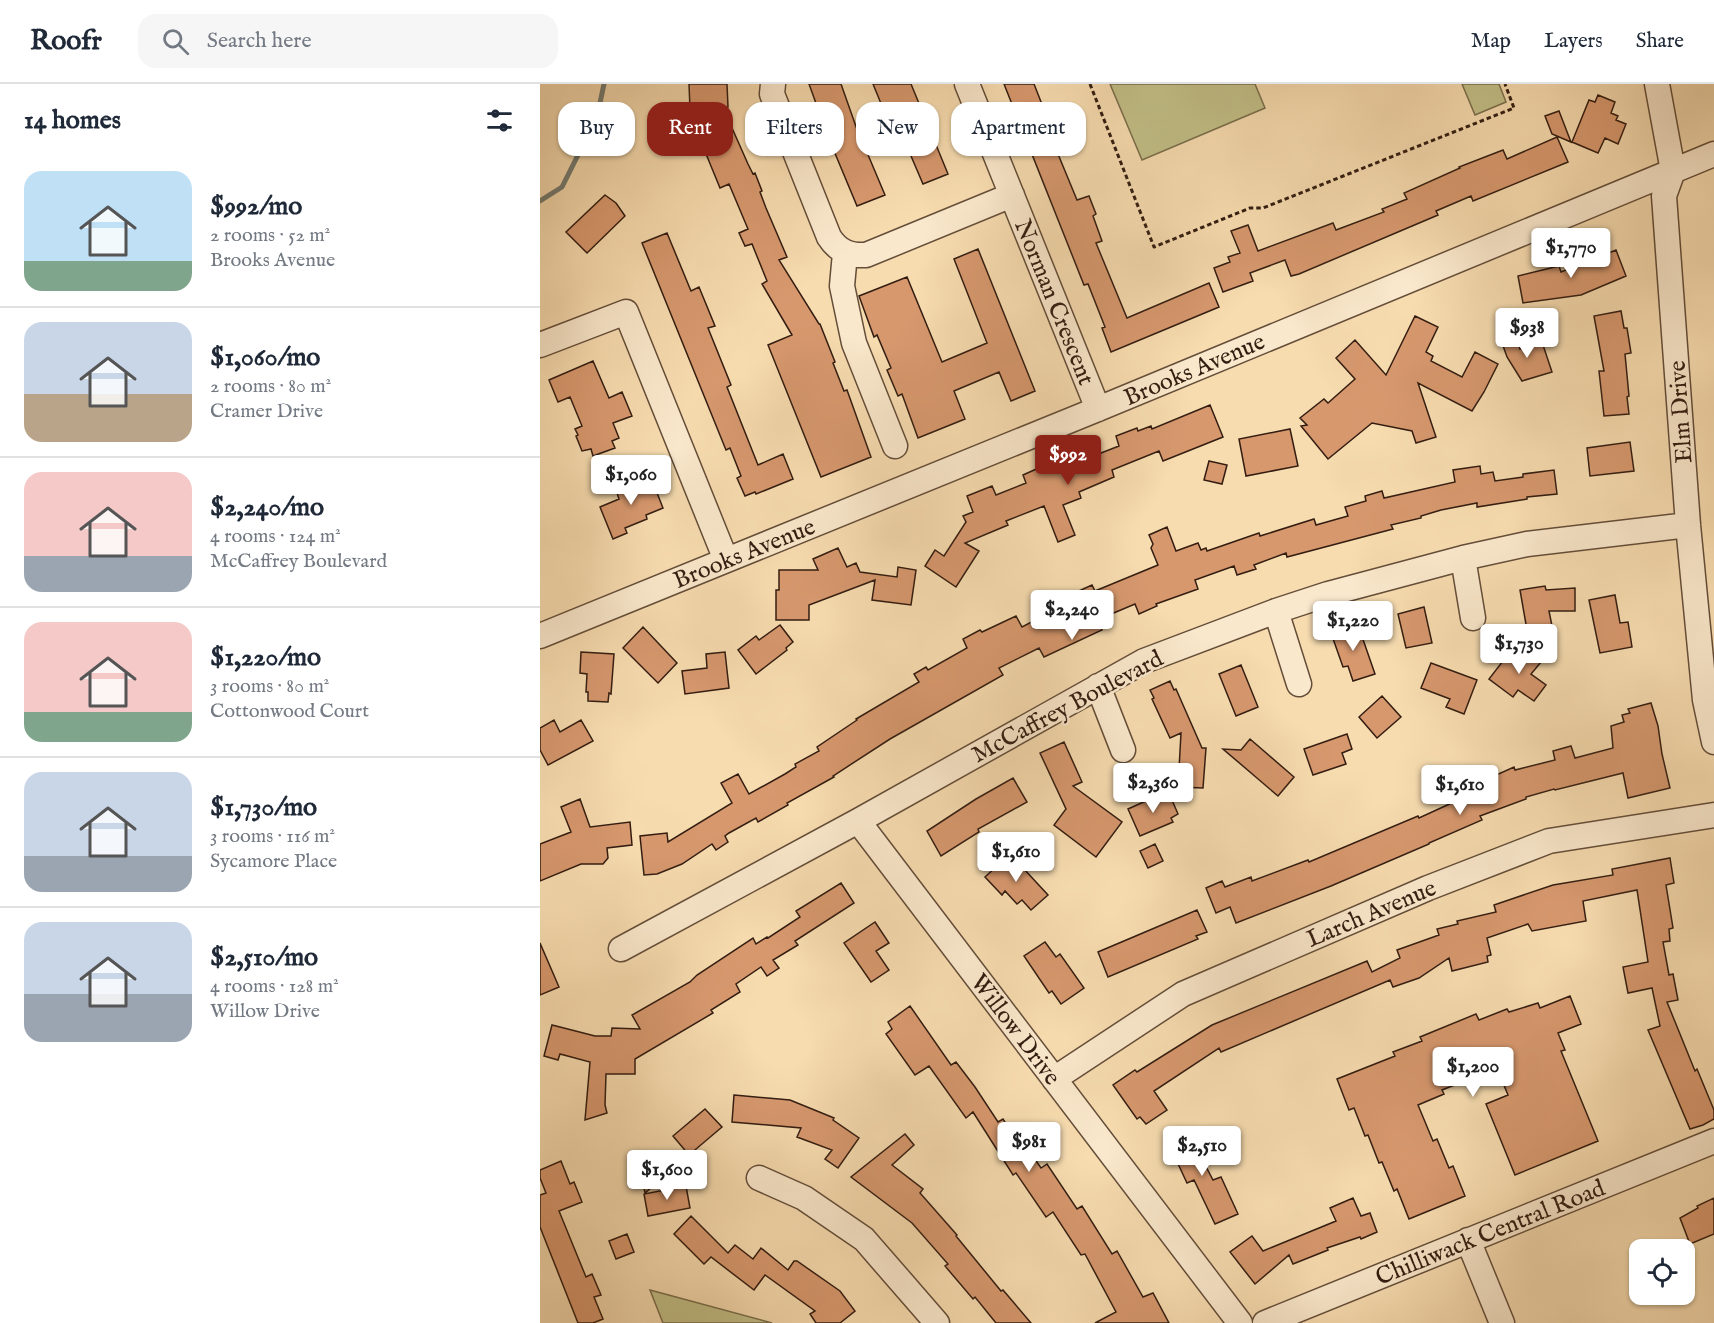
<!DOCTYPE html>
<meta charset="utf-8">
<style>
body{margin:0;font-family:"IM FELL English",serif;background:#f6f6f7;color:#1f2937;height:100vh;display:flex;flex-direction:column;font-size:22px;white-space:nowrap}
*{box-sizing:border-box;margin:0}
p{font-size:20px;color:#747a83}
.icon{flex:none;width:33px;height:33px;fill:none;stroke:currentColor;stroke-width:2;stroke-linecap:round;stroke-linejoin:round}
.map{position:relative;flex:1;overflow:hidden}
.details{display:flex;flex-direction:column;background:#fff;width:540px}
.details>*{flex:none}
.guide{position:absolute;left:18px;top:18px;width:570px;height:54px;display:flex;gap:12px}
.fabs{position:absolute;left:1089px;top:1155px;display:grid;gap:12px}
.fabs a{display:grid;place-items:center;width:66px;height:66px;border-radius:12px;background:#fff;box-shadow:0 2px 4px #0004;font-size:30px}
.price{position:absolute;translate:-50% -51px;padding:0 14px;border-radius:6px;background:#fff;color:#222;font-size:20px;line-height:39px;filter:drop-shadow(0 2px 3px #0008)}
.price::after{content:'';position:absolute;left:50%;top:36px;width:18px;height:14px;margin-left:-9px;background:inherit;clip-path:polygon(0 0,100% 0,50% 100%)}
.price.current{background:#8f2418;color:#fff}
ul{padding:0;list-style:none}
li{display:flex;align-items:center;gap:18px;height:150px;padding:0 24px}
li+li{border-top:2px solid #e0e1e3}
li span{display:grid;place-items:center;flex:none;width:168px;height:120px;border-radius:18px;color:#555}
li>.icon{margin-inline-start:auto}
span .icon{width:72px;height:72px;fill:#fffc;stroke-width:1}
li b{font-size:26px}
h2{display:flex;justify-content:space-between;align-items:center;height:72px;padding:0 24px;font-size:26px}
.pill{padding:0 21px;border-radius:18px;background:#fff;box-shadow:0 2px 4px #0004;font-size:21px;line-height:54px}
.pill.current{background:#8f2418;color:#fff}
header{display:flex;align-items:center;gap:36px;box-sizing:border-box;height:84px;padding:0 30px;background:#fff;border-bottom:2px solid #e0e1e3}
header strong{font-size:28px}
nav{display:flex;gap:33px;margin-inline-start:auto;font-size:21px}
.search{width:420px;height:54px;background:#f6f6f7;display:flex;align-items:center;gap:15px;box-sizing:border-box;padding:0 21px;border-radius:18px;color:#747a83;font-size:22px}
main{display:flex;flex:1;min-height:0}
.map>svg:first-child{display:block}
.green{fill:#c2bf87;stroke:#7a6e4c;stroke-width:1.5}
.lines{fill:none;stroke-linecap:round;stroke-linejoin:round}
.stream{stroke:#737b72;stroke-width:5}
.building{fill:#d7986e;stroke:#331d11;stroke-width:1.5}
.minor-casing{stroke:#644d39;stroke-width:27}
.path{stroke:#331d11;stroke-width:3;stroke-dasharray:4.5 3;stroke-linecap:butt}
.minor{stroke:#fae8cc;stroke-width:24}
.labels{text-anchor:middle;stroke-width:5;stroke-linejoin:round;paint-order:stroke}
.street-label{font-size:24px;fill:#331d11;stroke:#fae8cc}
</style>
<header>
<strong>Roofr</strong>
<div class="search"><svg class="icon" aria-label="search" viewBox="0 0 24 24"><circle cx="10" cy="10" r="6"/><path d="M15 15l6 6"/></svg>Search here</div>
<nav><a>Map</a><a>Layers</a><a>Share</a></nav>
</header>
<main>
<section class="details">
<h2>14 homes<svg class="icon" aria-label="filters" viewBox="0 0 24 24"><path d="M4 7h16M4 17h16"/><circle cx="9" cy="7" r="2"/><circle cx="15" cy="17" r="2"/></svg></h2>
<ul>
<li><span style="background:linear-gradient(#bfe0f5 75%,#7fa58c 0)"><svg class="icon" aria-label="home" viewBox="0 0 24 24"><path d="M3 11l9-7 9 7M6 9v11h12V9"/></svg></span><div><b>$992/mo</b><p>2 rooms · 52 m²</p><p>Brooks Avenue</p></div></li>
<li><span style="background:linear-gradient(#c9d6e8 60%,#b9a48a 0)"><svg class="icon" aria-label="home" viewBox="0 0 24 24"><path d="M3 11l9-7 9 7M6 9v11h12V9"/></svg></span><div><b>$1,060/mo</b><p>2 rooms · 80 m²</p><p>Cramer Drive</p></div></li>
<li><span style="background:linear-gradient(#f6c9c9 70%,#9aa5b1 0)"><svg class="icon" aria-label="home" viewBox="0 0 24 24"><path d="M3 11l9-7 9 7M6 9v11h12V9"/></svg></span><div><b>$2,240/mo</b><p>4 rooms · 124 m²</p><p>McCaffrey Boulevard</p></div></li>
<li><span style="background:linear-gradient(#f6c9c9 75%,#7fa58c 0)"><svg class="icon" aria-label="home" viewBox="0 0 24 24"><path d="M3 11l9-7 9 7M6 9v11h12V9"/></svg></span><div><b>$1,220/mo</b><p>3 rooms · 80 m²</p><p>Cottonwood Court</p></div></li>
<li><span style="background:linear-gradient(#c9d6e8 70%,#9aa5b1 0)"><svg class="icon" aria-label="home" viewBox="0 0 24 24"><path d="M3 11l9-7 9 7M6 9v11h12V9"/></svg></span><div><b>$1,730/mo</b><p>3 rooms · 116 m²</p><p>Sycamore Place</p></div></li>
<li><span style="background:linear-gradient(#c9d6e8 60%,#9aa5b1 0)"><svg class="icon" aria-label="home" viewBox="0 0 24 24"><path d="M3 11l9-7 9 7M6 9v11h12V9"/></svg></span><div><b>$2,510/mo</b><p>4 rooms · 128 m²</p><p>Willow Drive</p></div></li>
</ul>
</section>
<div class="map">
<svg width="1174" height="1239" viewBox="0 0 1174 1239">
<rect width="100%" height="100%" fill="#f7dcb0"/>
<filter id="stains"><feTurbulence type="fractalNoise" baseFrequency=".00333" numOctaves="4"/><feColorMatrix values="0 0 0 0 .2 0 0 0 0 .09 0 0 0 0 .02 0 0 0 .5 -.17"/></filter>
<radialGradient id="worn" r=".72"><stop offset=".6" stop-color="#630" stop-opacity="0"/><stop offset="1" stop-color="#630" stop-opacity=".3"/></radialGradient>
<path class="green" d="M570 0H715L725 24 602 76Z
M922 0H959L966 18 935 31Z
M110 1206 232 1239H123Z"/>
<g class="lines">
<path class="stream" d="M0 117 22 103 57 33 64 0"/>
</g>
<path class="building" d="M149 0H187L188 23 150 25Z
M269 0H301L319 51 349 39 333 0H371L408 90 383 100 362 51 326 66 345 111 317 122 289 55Z
M464 0H494L514 51 511 53 537 116 549 112 556 130 553 132 562 157 556 159 587 234 669 199 679 223 571 268 562 244 565 243 548 200 544 201Z
M1058 11 1075 18 1071 29 1078 32 1076 36 1086 40 1078 60 1065 54 1058 69 1032 58 1049 16 1055 18Z
M1019 27 1031 58 1012 50 1005 32Z
M188 35 208 80 213 90 215 89 222 107 220 108 226 124 247 173 239 176 279 240H280L295 278 293 279 304 307 307 306 331 373 281 393 228 261 252 251 222 200 227 197 212 160 205 162 199 149 208 145 189 100 180 104 157 48Z
M1017 53 1028 78 933 117 931 112 896 127 898 131 759 190 751 192 745 176 710 189 713 197 683 208 674 184 690 178 688 173 700 169 691 147 708 141 718 167 793 139 796 146 844 128 842 125 867 115 864 109 920 84 919 83 963 66 967 75Z
M65 111 76 119 85 132 47 169 26 148Z
M127 149 151 207 159 203 175 242 168 244 191 301 187 303 218 381 243 370 253 395 216 410 215 408 205 412 197 394 201 392 190 364 186 366 102 159Z
M438 165 495 307 471 317 459 288 414 307 425 335 378 354 362 310 358 312 347 286 351 284 337 251 334 253 319 212 367 193 402 278 447 259 414 175Z
M1076 166 1086 192 1041 211 983 219 978 192 1019 182 1021 188Z
M1081 227 1084 244H1087L1091 269 1085 270 1089 312 1087 313 1089 330 1064 332 1059 287H1064L1054 232Z
M875 232 898 243 886 268 893 272 891 277 922 293 935 268 958 280 944 308 932 327 878 299 896 353 876 359 872 347 832 339 788 375 761 342 767 341 760 334 784 315 788 319 815 295 796 274 815 256 846 291Z
M976 252 980 265 1002 258 1012 288 982 297 967 273 961 256Z
M53 277 69 314 82 308 92 332 73 339 79 354 72 357 75 364 53 372 51 365 42 367 36 352 38 351 35 345 42 342 30 313 18 318 9 296Z
M670 321 683 353 623 377 619 367 572 386 574 393 539 408 541 414 523 421 535 451 518 458 504 422 466 437 468 441 425 459 439 467 416 503 385 482 395 466 404 472 426 438 423 432 433 428 427 412 452 402 456 411 486 399 483 391 521 374 539 367 543 376 579 362 576 352 597 344 598 347 611 342 612 345Z
M750 345 758 382 706 392 699 355Z
M1090 358 1094 387 1050 392 1047 364Z
M669 377 687 381 682 400 664 396Z
M940 382 941 390 953 388 955 397 983 393V390L1014 386 1017 410 987 413V415L937 423V419L901 426 881 432V434L851 441 853 445 747 473 746 469 714 481 716 485 697 491 694 482 655 496 658 505 616 520 617 522 599 530 595 520 557 536 562 546 504 573 499 564 459 584 463 591 350 655 293 692 294 693 247 719 248 721 218 738 216 734 189 749 185 752 188 758 176 766 172 760 142 780 117 790 104 791 100 752 127 749 128 758 192 719 181 699 198 690 209 710 245 690 256 683 255 680 279 667 277 663 317 636 316 635 379 598 374 590 386 583 388 586 427 564 423 555 440 546 442 548 476 532 482 543 511 528 508 521 552 501 555 507 618 481 611 464 613 460 609 451 627 443 636 467 658 459 661 466 666 464 667 467 719 449 720 452 774 435 776 441 808 432 805 423 826 417 825 412 842 407 844 414 915 398 913 386Z
M110 391 123 424 106 431 107 435 85 444 87 449 73 455 60 423 79 415 76 406Z
M298 464 307 483 316 479 320 488 357 493 358 483 376 486 371 521 332 516 335 496 269 521V536H236V506H239V486H278L273 475Z
M1005 502 1006 506 1035 504V527H1009L1012 542 987 546 980 506Z
M1075 511 1080 539 1088 538 1092 563 1060 569 1049 516Z
M884 523 892 559 866 564 858 530Z
M240 541 253 558 246 564 247 566 216 590 198 566 216 552 219 556Z
M818 541 835 590 813 597 808 582 803 583 791 549Z
M103 543 137 579 118 599 83 564Z
M982 563 1001 578 991 590 1006 601 994 617 978 606 973 613 949 595 966 573 971 577Z
M41 568 74 570 71 610 69 609 68 618 48 617V608H46L47 590 40 589Z
M185 568 189 604 145 610 142 587 167 584 166 570Z
M891 579 937 596 924 630 906 623 910 615 881 604Z
M701 581 718 623 696 632 679 590Z
M630 597 634 606 636 605 662 664H666L663 704 638 703 641 649 630 654 612 615 614 614 610 606Z
M842 612 861 633 837 654 819 633Z
M1111 619 1118 642 1122 670 1130 704 1088 714 1083 689 1015 706 1014 705 986 713V715L940 732 942 736 889 759V760L791 802 696 839 690 823 676 829 666 804 682 797 685 803 711 793 712 797 768 776 769 778 878 732 879 734 940 706 938 700 954 693V692L974 683 975 686 1015 676 1013 667 1031 662 1035 674 1073 664 1071 642 1084 638 1082 631 1090 629 1088 625Z
M14 636 20 648 41 636 53 657 8 681 0 666V644Z
M807 650 812 665 802 669 806 680 773 691 764 665Z
M710 655 754 693 738 712 683 665 701 666Z
M524 658 542 698 533 702 582 738 556 773 514 741 526 725 500 669Z
M473 694 487 718 438 745 439 748 401 772 387 747 436 715Z
M628 707 638 730 631 734 633 738 600 752 588 725Z
M40 715 50 743 90 738 92 761 67 764 68 774 63 780H41L0 797V760L31 748 21 723Z
M615 760 623 777 608 784 600 767Z
M470 770 508 811 491 826 482 816 477 820 465 807 462 811 445 793Z
M1130 774 1134 799 1126 801 1133 844 1129 845 1130 857 1123 858 1129 891 1133 890 1138 916 1127 918 1155 987 1157 985 1174 1026V1035L1163 1041 1150 1045 1108 946 1120 942 1112 904 1088 909 1083 883 1108 878 1097 806 1043 817 1046 837 992 847 988 840 947 854 951 871 947 872 948 878 912 887 909 874 879 894 853 903 850 896 681 968 679 964 614 1007 627 1026 606 1040 600 1033 597 1035 573 1001 595 986 597 988 672 941 827 877 832 888 860 874 857 866 899 851 897 845 918 840 917 837 956 828 954 821 1013 801 1073 791 1072 785Z
M301 799 314 819 255 857 258 861 233 876 239 884 227 892 221 883 196 900 200 908 171 926 173 929 95 975V990H66L65 1021 67 1029 45 1036 50 978 20 970 18 976 4 972 12 941 55 952H71L72 944 100 945 92 931 150 898 157 891 213 854 216 860 227 853 228 854 260 833 256 827Z
M657 826 667 848 656 852 658 855 568 893 558 868Z
M335 838 349 859 336 867 349 886 331 898 304 859Z
M505 858 516 873 520 870 544 904 521 920 512 907 509 909 484 872Z
M0 859 19 903 0 911Z
M1030 912 1041 940 1018 949 1025 966 1021 967 1058 1057 975 1091 946 1020 968 1011 956 982 930 993V995L902 1006 904 1010 878 1021 893 1057 897 1055 909 1084 913 1082 925 1112 869 1135 857 1105 854 1107 842 1078 839 1079 828 1051 825 1052 814 1024 809 1026 797 995 855 972 853 968 882 957 880 953 936 930 939 936 967 925 969 928 998 919 1000 924Z
M370 922 411 981 416 978 435 1003 458 1038 463 1035 472 1049 475 1046 501 1084 507 1080 537 1125 542 1122 572 1170 577 1167 603 1213 613 1209 629 1239H555L576 1228 545 1170 541 1171 513 1128 506 1133 476 1089 473 1091 433 1028 426 1034 389 982 375 991 346 950 352 945 348 938Z
M194 1011 250 1016 294 1034 293 1036 319 1054 298 1084 285 1075 292 1066 257 1053 261 1044 192 1038Z
M165 1025 182 1043 149 1071 133 1052Z
M647 1046 673 1096 681 1093 698 1130 675 1140 654 1096 647 1099 626 1054Z
M365 1050 374 1061 352 1081 383 1105 380 1109 417 1151 416 1152 461 1207 463 1206 491 1239H456L435 1213 433 1215 405 1182 408 1180 372 1139 311 1093Z
M21 1077 30 1100 34 1098 42 1118 19 1127 46 1193 52 1190 61 1211 54 1213 63 1235 53 1239H38L0 1143V1111L6 1109 0 1094V1086Z
M141 1078 105 1109 101 1089Z
M146 1102 150 1124 108 1132 104 1110Z
M813 1114 821 1132 830 1129 837 1148 821 1155 820 1153 787 1164 788 1166 753 1180 749 1171 715 1200 690 1168 712 1152 723 1167 796 1137 790 1124Z
M1174 1114V1150L1150 1160 1140 1134 1158 1124 1157 1122Z
M151 1132 188 1169 195 1161 213 1175 221 1164 248 1186 254 1177H257L300 1207 315 1227 300 1239H276L270 1230 275 1227 225 1191 214 1206 171 1173 164 1180 134 1150Z
M87 1150 94 1168 76 1175 69 1157Z"/>
<g class="lines">
<defs>
<path id="minor" d="M233 0 232 10 289 153C298 167 309 172 326 171L472 111
M427 0 558 325
M1117 0 1133 87 1124 112 1148 441 1165 616 1174 658
M305 169 302 202 314 259 355 362
M0 261 86 228 186 476
M923 474 933 534
M736 527 759 600
M0 552 558 325 1174 70
M558 602 583 666
M318 737 700 1239
M81 865 318 737 604 577 736 527 788 510 923 474 987 460 1148 441
M514 995 643 910 888 804 1009 757 1174 731
M219 1094 264 1114 324 1155 397 1239
M928 1156 962 1239
M725 1239 1174 1057"/>
</defs>
<use href="#minor" class="minor-casing"/>
<path class="path" d="M550 0 614 163 710 124H723L974 24 965 0"/>
<use href="#minor" class="minor"/>
</g>
<g class="labels">
<g class="street-label">
<text transform="translate(515 218) rotate(68)" y="8">Norman Crescent</text>
<text transform="translate(654 285) rotate(-23)" y="8">Brooks Avenue</text>
<text transform="translate(1140 328) rotate(-94)" y="8">Elm Drive</text>
<text transform="translate(204 469) rotate(-22)" y="8">Brooks Avenue</text>
<text transform="translate(527 622) rotate(-28)" y="8">McCaffrey Boulevard</text>
<text transform="translate(831 829) rotate(-23)" y="8">Larch Avenue</text>
<text transform="translate(476 945) rotate(53)" y="8">Willow Drive</text>
<text transform="translate(950 1148) rotate(-22)" y="8">Chilliwack Central Road</text>
</g>
</g>
<rect width="100%" height="100%" filter="url(#stains)"/>
<rect width="100%" height="100%" fill="url(#worn)"/>
</svg>
<div class="fabs">
<a><svg class="icon" aria-label="locate" viewBox="0 0 24 24"><circle cx="12" cy="12" r="6"/><path d="M12 2v4M12 18v4M2 12h4M18 12h4"/></svg></a>
</div>
<b class="price" style="left:1031px;top:195px">$1,770</b>
<b class="price" style="left:987px;top:275px">$938</b>
<b class="price current" style="left:528px;top:402px">$992</b>
<b class="price" style="left:91px;top:422px">$1,060</b>
<b class="price" style="left:532px;top:557px">$2,240</b>
<b class="price" style="left:813px;top:568px">$1,220</b>
<b class="price" style="left:979px;top:591px">$1,730</b>
<b class="price" style="left:613px;top:730px">$2,360</b>
<b class="price" style="left:920px;top:732px">$1,610</b>
<b class="price" style="left:476px;top:799px">$1,610</b>
<b class="price" style="left:933px;top:1014px">$1,200</b>
<b class="price" style="left:489px;top:1089px">$981</b>
<b class="price" style="left:662px;top:1093px">$2,510</b>
<b class="price" style="left:127px;top:1117px">$1,600</b>
<div class="guide">
<a class="pill">Buy</a>
<a class="pill current">Rent</a>
<a class="pill">Filters</a>
<a class="pill">New</a>
<a class="pill">Apartment</a>
</div>
</div>
</main>
